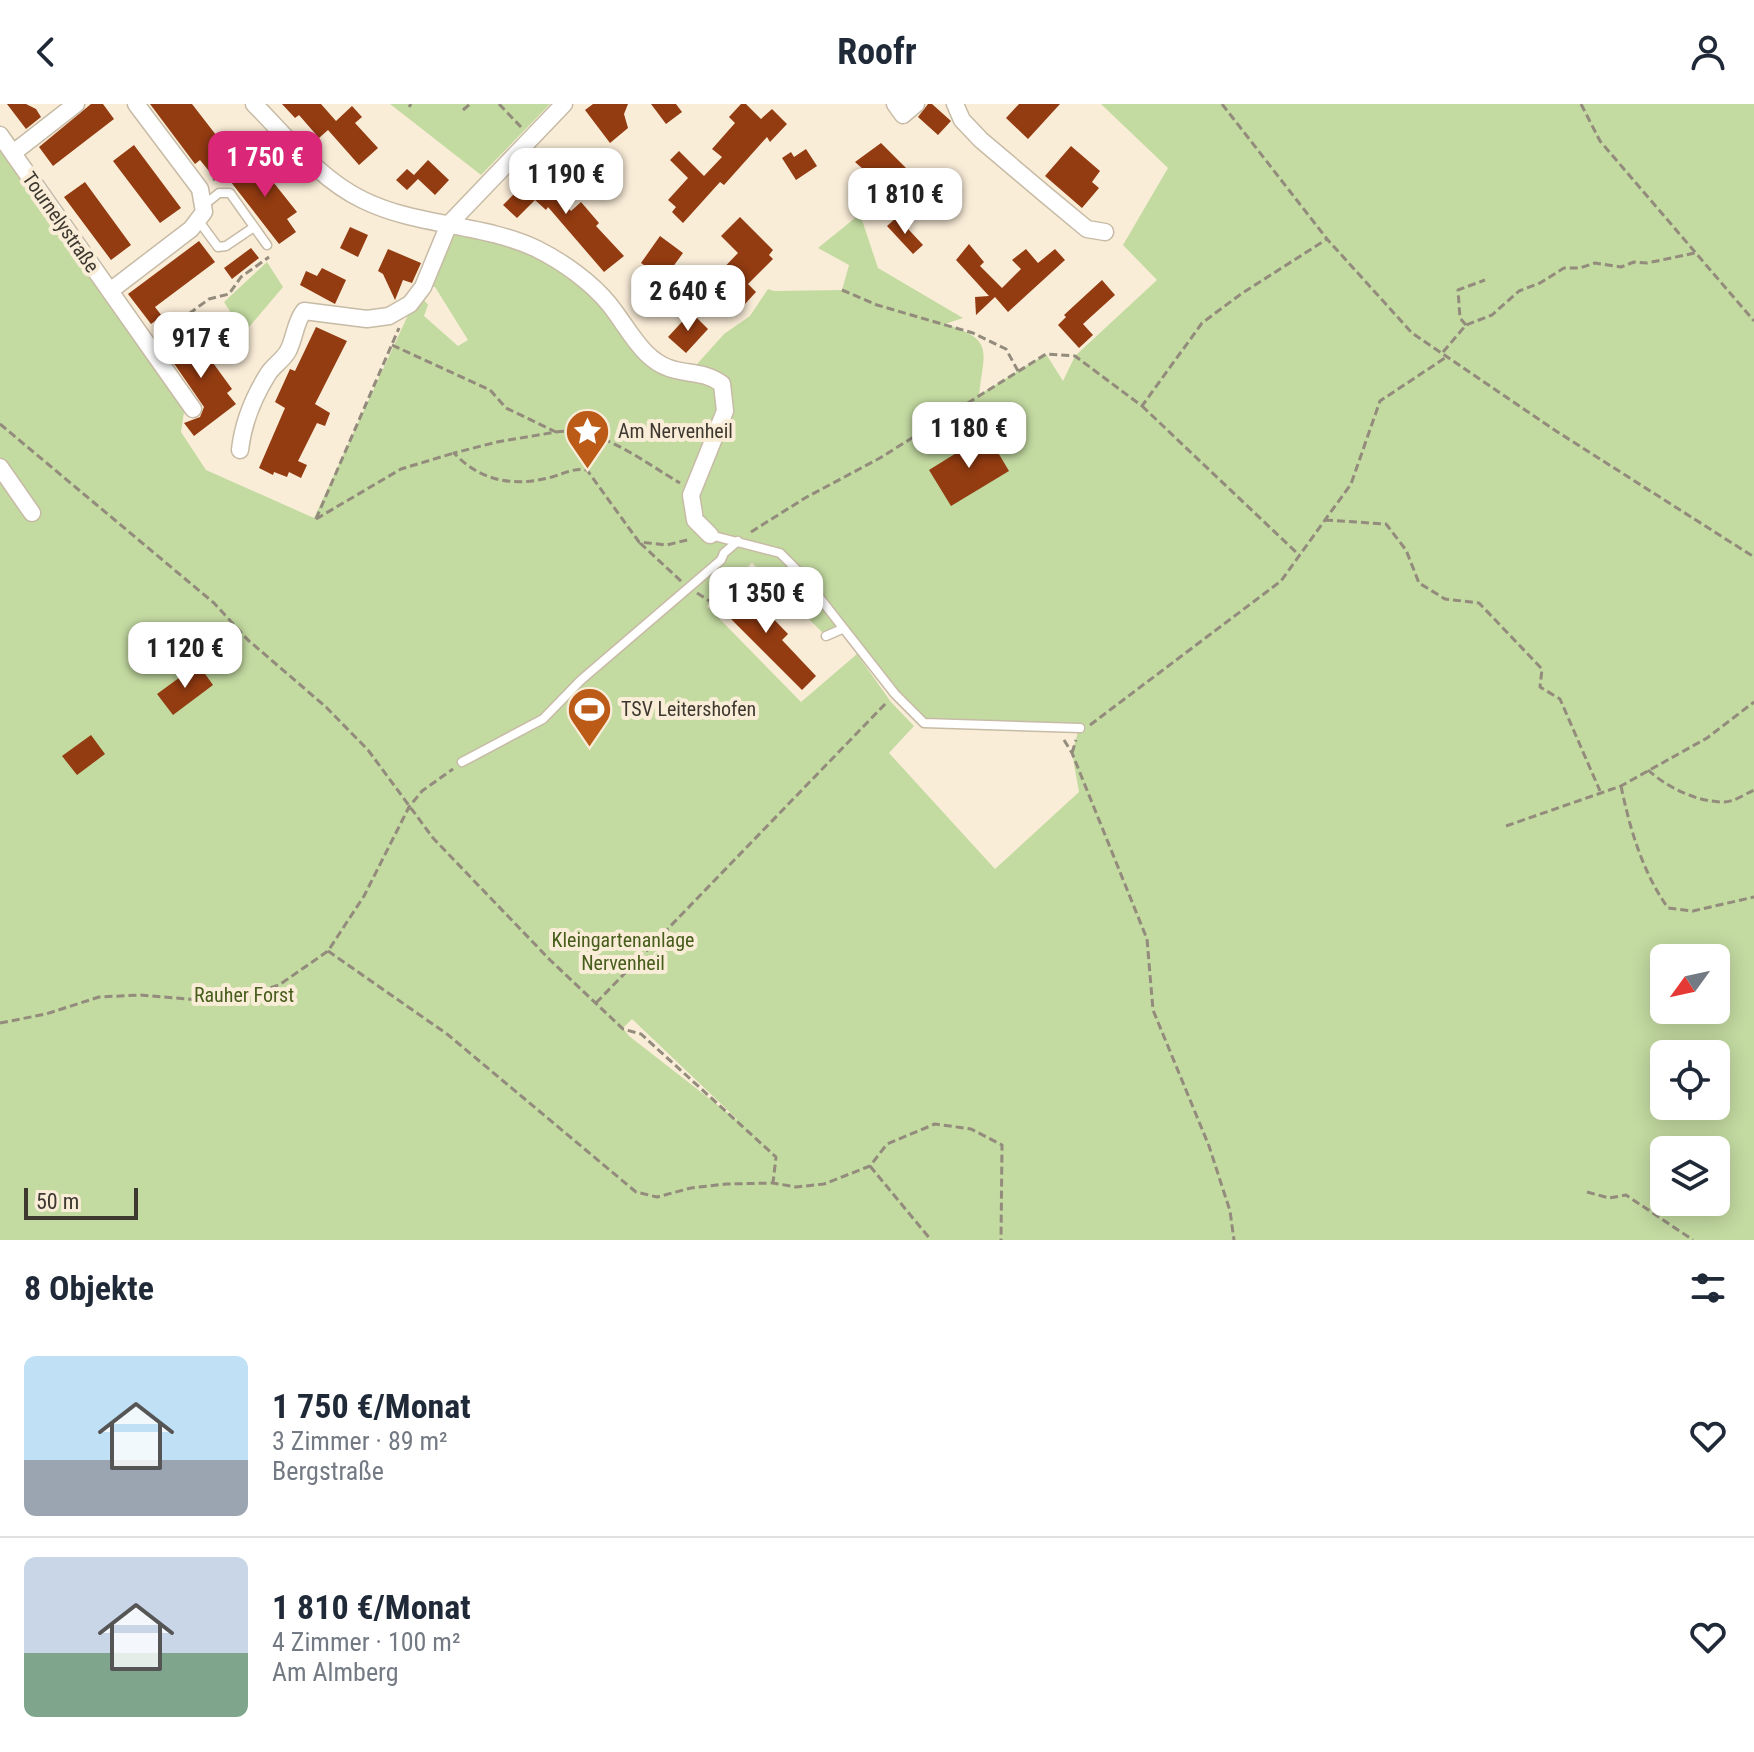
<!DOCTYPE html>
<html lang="de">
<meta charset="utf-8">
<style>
body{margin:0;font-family:"Roboto Condensed",sans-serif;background:#f6f6f7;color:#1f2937;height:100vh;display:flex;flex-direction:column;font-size:30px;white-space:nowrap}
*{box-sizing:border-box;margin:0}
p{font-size:26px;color:#747a83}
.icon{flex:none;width:44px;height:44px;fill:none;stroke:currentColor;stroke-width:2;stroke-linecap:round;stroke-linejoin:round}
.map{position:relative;height:1136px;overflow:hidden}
.drawer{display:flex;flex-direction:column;background:#fff;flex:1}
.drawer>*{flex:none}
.needle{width:52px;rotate:237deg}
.buttons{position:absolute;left:1650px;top:840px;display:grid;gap:16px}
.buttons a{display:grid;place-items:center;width:80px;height:80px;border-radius:12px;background:#fff;box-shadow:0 4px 20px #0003;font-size:40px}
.scale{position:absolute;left:24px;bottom:20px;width:114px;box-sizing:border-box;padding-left:8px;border:4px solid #3e3930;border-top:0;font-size:22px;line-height:28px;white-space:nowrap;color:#3e3930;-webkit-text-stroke:6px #faedd8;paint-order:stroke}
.price{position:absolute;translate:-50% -68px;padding:0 18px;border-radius:16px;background:#fff;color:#222;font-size:26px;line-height:52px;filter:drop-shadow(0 2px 4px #0008)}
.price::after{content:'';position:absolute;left:50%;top:48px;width:24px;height:18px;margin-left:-12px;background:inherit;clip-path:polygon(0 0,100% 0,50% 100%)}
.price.active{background:#db2777;color:#fff}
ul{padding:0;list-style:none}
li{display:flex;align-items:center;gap:24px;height:200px;padding:0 24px}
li+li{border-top:2px solid #e0e1e3}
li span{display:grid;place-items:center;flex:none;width:224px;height:160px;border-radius:12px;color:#555}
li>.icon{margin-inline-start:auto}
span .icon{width:96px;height:96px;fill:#fffc;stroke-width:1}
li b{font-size:34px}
h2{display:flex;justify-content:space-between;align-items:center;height:96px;padding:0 24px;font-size:34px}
header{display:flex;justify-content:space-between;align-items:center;height:104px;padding:0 24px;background:#fff;font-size:36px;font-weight:700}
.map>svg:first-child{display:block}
.green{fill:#c3daa1;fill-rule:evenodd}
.building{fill:#933b11}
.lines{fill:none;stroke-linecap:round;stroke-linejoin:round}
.lane-casing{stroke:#c7bba6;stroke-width:11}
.street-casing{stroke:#c7bba6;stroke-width:19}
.path{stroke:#938b7c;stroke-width:3;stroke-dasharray:8 4;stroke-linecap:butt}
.lane{stroke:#fff;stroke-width:8}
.street{stroke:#fff;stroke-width:16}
.labels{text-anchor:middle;stroke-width:8;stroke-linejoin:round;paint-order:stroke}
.street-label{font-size:20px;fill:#3e3930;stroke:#faedd8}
.poi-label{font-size:20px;fill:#3e3930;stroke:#faedd8;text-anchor:start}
.park-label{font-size:20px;fill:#475d1b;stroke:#faedd8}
</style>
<header><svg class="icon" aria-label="back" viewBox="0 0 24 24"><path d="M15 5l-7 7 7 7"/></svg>Roofr<svg class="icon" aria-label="person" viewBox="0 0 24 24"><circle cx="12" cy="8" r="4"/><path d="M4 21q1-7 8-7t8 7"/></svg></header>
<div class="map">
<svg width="1754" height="1136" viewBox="0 0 1754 1136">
<rect width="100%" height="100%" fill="#faedd8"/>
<path class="green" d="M390 0H550L481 71Z
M1101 0H1754V1136H0V31L186 295 181 328 206 366 314 414 409 209 421 192 428 201 424 212 458 242 468 236 435 183H423L449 120 491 127 585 177 645 249 689 269 724 230 750 212 768 185 774 187 842 186 849 161 818 144 860 110 878 164 963 214 945 220C995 236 984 246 979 291L1046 250 1063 277 1075 252 1157 176 1123 141 1168 64ZM752 459 826 532 843 526 924 619 1079 624 1072 649 1079 688 995 765 889 649 914 622 891 598 857 550 801 598 707 502ZM1664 854H1716V906H1664ZM632 915 737 1015V1016L629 932 623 924ZM1664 950H1716V1002H1664ZM1664 1046H1716V1098H1664Z
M267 158 283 183 244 229 224 198Z"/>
<path class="building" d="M7 0H26L36 5 41 13 26 25Z
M91 0H103L114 15 53 62 39 43Z
M150 0H192L223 40 211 48 223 64 213 72 200 56 195 60Z
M282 0H321L336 17 352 2 362 13 355 19 378 44 359 61 328 26 319 34 299 11 295 14Z
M593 0H628L624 10 628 24 610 39 585 6Z
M651 0H676L682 8 666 20Z
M741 0H746L761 15 772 5 787 20 770 38 767 33 724 81 720 78 683 119 672 108 676 103 668 96 688 74 670 56 679 47 704 72 722 53 712 45 735 19 729 13Z
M928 0H932L951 17 938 31 918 13Z
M1019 0H1060L1028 35 1006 14Z
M881 39 910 68 872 104 850 79 864 66 855 58Z
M134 41 181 104 160 119 113 57Z
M1071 42 1100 67 1092 78 1099 84 1082 104 1045 72Z
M806 45 817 62 796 76 782 54 791 48 794 53Z
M254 54 297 108 287 115 296 128 279 140 227 73Z
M428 56 449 76 435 91 418 75 407 86 396 76 407 65 414 71Z
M552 58 565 72 550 86 571 107 581 98 599 119 596 122 624 152 604 168 548 103 546 106 535 96 517 114 503 101 533 71 536 74Z
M85 78 131 141 111 156 64 93Z
M740 113 773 146 769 151 773 155 748 180 756 188 744 201 713 175 738 149 721 132Z
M897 113 923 141 913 150 887 122Z
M350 123 368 131 358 153 340 144Z
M660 132 683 149 664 175 641 159Z
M199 137 215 158 155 203 162 212 151 220 128 190Z
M969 140 984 158 980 162 1002 184 1021 165 1012 156 1026 145 1038 159 1055 145 1065 156 1008 208 995 193 976 211 975 193 989 192 956 156Z
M251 144 259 154 232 175 224 164Z
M388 145 421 159 412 179 403 176 395 196 383 170 378 167Z
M322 164 346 176 335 200 300 181 306 167 317 172Z
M1102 176 1115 191 1083 220 1093 231 1079 244 1058 221 1066 213 1064 211Z
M691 208 708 225 686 249 668 233Z
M316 223 347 237 315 300 330 309 325 322 317 319 298 357 307 361 301 374 289 368 287 373 274 368 273 371 259 364 285 304 275 298 290 265 295 267Z
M189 226 232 285 227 289 236 300 194 332 184 319 200 313 204 303 164 245Z
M987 330 1009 367 951 402 929 366Z
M741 481 788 530 782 536 816 572 802 586 719 503Z
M198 560 213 581 173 611 157 590Z
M91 631 105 650 77 671 62 652Z"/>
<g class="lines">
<defs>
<path id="lane" d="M204 101 219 89H230L267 141
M198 116 218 143 226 142 254 123
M710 431 780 449 801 470 895 590 924 619 1080 624
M826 532 842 525
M462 658 543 615 581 576 721 456 724 449 738 437"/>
<path id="street" d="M254 0C287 33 319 75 363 96 418 123 482 119 537 145 563 158 591 178 609 200 622 216 632 235 646 249 674 277 696 261 722 280L725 307 691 391 695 416 710 431
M895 0 903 11 916 0
M955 0 962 16 981 36 1046 91 1087 125 1105 128
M0 31 193 305
M13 49 76 0
M110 187 191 125 204 108 200 85 136 0
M240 346C243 319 253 294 268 270 273 262 283 256 288 247 295 234 295 218 304 207L367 215 389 212 410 200 423 183 449 120 564 0
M0 363 32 409"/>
</defs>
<use href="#lane" class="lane-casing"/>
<use href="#street" class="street-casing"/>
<path class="path" d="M499 0 521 23
M1222 0 1327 135 1412 229 1556 327 1754 453
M1581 0 1600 37 1754 217
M409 3 411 0
M463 6 470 0
M213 76 268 35
M842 186 877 201 973 229 1006 245 1018 267
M1466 221 1460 214 1458 186 1485 176
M160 231 209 195 229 190 241 173 269 153
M392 241 490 286 506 304 556 328 497 338 454 349C481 378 515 383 552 373 565 369 573 364 587 366L639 438 667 441 691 435
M1443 248 1466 221 1492 211 1519 187 1540 179 1564 164H1580L1595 159 1621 163 1634 158 1647 159 1695 149
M1142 302 1299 451
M0 320 214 499 248 536 326 603 368 646 433 734 550 856 623 925 641 930 776 1053 773 1079
M556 328C599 321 645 359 680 379
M316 415 399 224
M316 415 401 365 454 349
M1325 416 1386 420 1406 446 1419 479 1445 495 1479 499 1542 565 1540 583 1560 595 1600 687
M751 428 805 394 880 354 1046 250 1075 252 1142 302 1202 219 1241 190 1327 135
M640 439 682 478
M697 489 711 498
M1090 621 1281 477 1351 380 1380 297 1448 252
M1064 636 1072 649 1147 835 1153 906 1209 1042 1230 1107 1234 1136
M1072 649 1076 636
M1648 666C1668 684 1697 698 1724 698 1734 698 1745 690 1754 686
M1621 682C1630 725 1642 767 1668 804L1693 807 1754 793
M1506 722 1621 682 1707 634 1754 598
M328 847 447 930 636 1088 657 1093 691 1084 726 1080 773 1079 796 1083 824 1080 870 1062 887 1040 935 1020 971 1025 1002 1041 1001 1136
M596 899 888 597
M0 919 46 910 99 893 140 891 199 896 243 893 279 881 328 847 364 792 409 703 422 687 453 665
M870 1062 931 1136
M1587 1088 1609 1094 1626 1091 1693 1136"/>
<use href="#lane" class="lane"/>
<use href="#street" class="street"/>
</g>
<defs>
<symbol id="sight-pin" viewBox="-11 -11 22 30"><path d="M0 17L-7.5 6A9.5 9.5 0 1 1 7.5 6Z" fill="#bb5b17" stroke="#faedd8"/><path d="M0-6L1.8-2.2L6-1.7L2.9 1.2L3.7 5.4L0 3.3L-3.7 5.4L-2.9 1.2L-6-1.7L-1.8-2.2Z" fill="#fff"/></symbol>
<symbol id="stadium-pin" viewBox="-11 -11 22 30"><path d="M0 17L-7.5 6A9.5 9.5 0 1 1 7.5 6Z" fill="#bb5b17" stroke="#faedd8"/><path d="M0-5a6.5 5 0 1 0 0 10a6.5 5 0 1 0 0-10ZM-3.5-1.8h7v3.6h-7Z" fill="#fff"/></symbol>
</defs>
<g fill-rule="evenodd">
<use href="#sight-pin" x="562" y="302" width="51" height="69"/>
<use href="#stadium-pin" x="564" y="580" width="51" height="69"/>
</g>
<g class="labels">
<g class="street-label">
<text transform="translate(61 118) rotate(55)" y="7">Tournelystraße</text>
</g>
<g class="poi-label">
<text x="618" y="334">Am Nervenheil</text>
<text x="621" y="612">TSV Leitershofen</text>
</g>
<g class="park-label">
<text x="623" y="843">Kleingartenanlage<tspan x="623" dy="23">Nervenheil</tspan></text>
<text x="244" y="898">Rauher Forst</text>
</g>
</g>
</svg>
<div class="buttons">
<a><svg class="needle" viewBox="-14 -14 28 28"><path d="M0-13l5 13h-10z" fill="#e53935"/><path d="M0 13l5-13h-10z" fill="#747a83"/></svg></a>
<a><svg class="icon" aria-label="locate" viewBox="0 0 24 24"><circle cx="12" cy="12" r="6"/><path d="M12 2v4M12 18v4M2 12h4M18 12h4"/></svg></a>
<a><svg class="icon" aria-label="layers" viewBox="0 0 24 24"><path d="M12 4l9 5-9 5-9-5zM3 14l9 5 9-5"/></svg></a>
</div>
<div class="scale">50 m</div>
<b class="price active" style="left:265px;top:95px">1 750 €</b>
<b class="price" style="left:566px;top:112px">1 190 €</b>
<b class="price" style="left:905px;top:132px">1 810 €</b>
<b class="price" style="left:688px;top:229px">2 640 €</b>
<b class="price" style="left:201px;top:276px">917 €</b>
<b class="price" style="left:969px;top:366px">1 180 €</b>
<b class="price" style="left:766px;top:531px">1 350 €</b>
<b class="price" style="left:185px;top:586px">1 120 €</b>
</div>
<section class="drawer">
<h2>8 Objekte<svg class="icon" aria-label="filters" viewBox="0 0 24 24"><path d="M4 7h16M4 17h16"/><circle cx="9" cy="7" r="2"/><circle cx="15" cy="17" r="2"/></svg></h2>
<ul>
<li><span style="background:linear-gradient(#bfe0f5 65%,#9aa5b1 0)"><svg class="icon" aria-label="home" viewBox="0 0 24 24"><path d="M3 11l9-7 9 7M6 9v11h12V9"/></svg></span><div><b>1 750 €/Monat</b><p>3 Zimmer · 89 m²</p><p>Bergstraße</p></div><svg class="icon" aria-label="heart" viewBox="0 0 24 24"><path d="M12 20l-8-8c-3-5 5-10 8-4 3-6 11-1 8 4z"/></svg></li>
<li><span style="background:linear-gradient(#c9d6e8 60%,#7fa58c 0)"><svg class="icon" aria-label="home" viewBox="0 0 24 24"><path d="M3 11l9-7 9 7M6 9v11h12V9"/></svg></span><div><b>1 810 €/Monat</b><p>4 Zimmer · 100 m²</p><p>Am Almberg</p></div><svg class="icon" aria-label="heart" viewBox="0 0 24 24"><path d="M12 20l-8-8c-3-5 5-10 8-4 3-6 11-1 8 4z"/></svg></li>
</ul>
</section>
